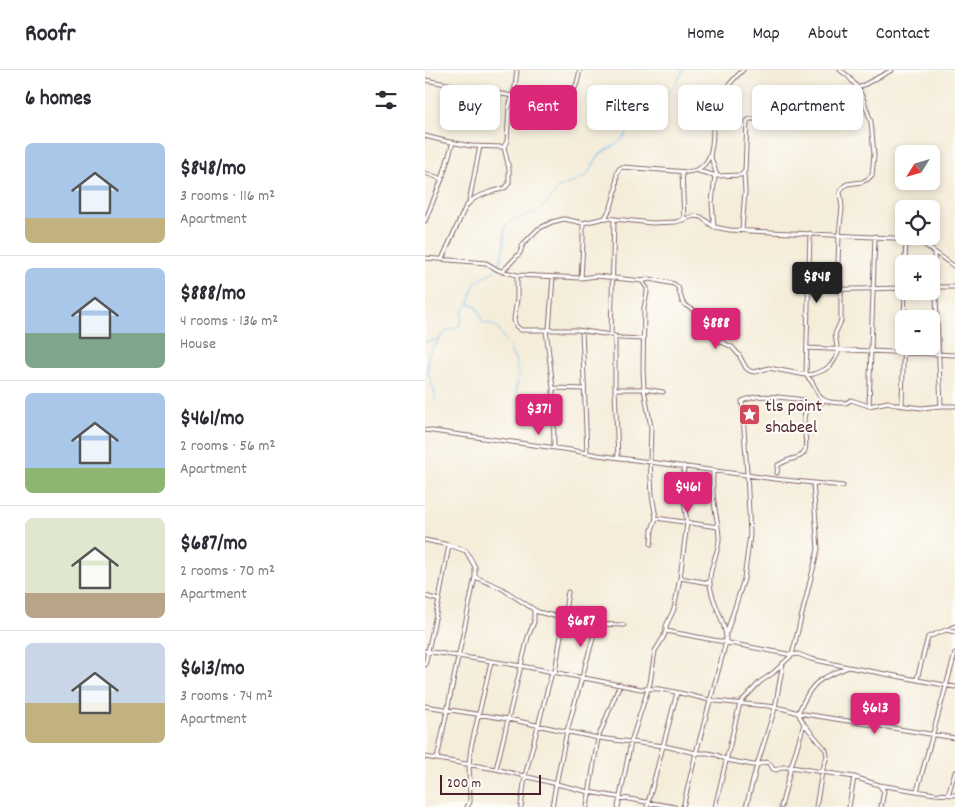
<!DOCTYPE html>
<meta charset="utf-8">
<style>
body{margin:0;font-family:Dekko,sans-serif;background:#f7f7f7;color:#2b2b33;height:100vh;display:flex;flex-direction:column;font-size:19px;white-space:nowrap}
*{box-sizing:border-box;margin:0}
p{font-size:16px;color:#7c7c81}
.icon{flex:none;width:28px;height:28px;fill:none;stroke:currentColor;stroke-width:2;stroke-linecap:round;stroke-linejoin:round}
.map{position:relative;flex:1;overflow:hidden}
.panel{display:flex;flex-direction:column;background:#fff;width:425px}
.panel>*{flex:none}
.hud{position:absolute;left:15px;top:15px;width:440px;height:45px;display:flex;gap:10px}
.needle{width:32px;rotate:233deg}
.fabs{position:absolute;left:470px;top:75px;display:grid;gap:10px}
.fabs a{display:grid;place-items:center;width:45px;height:45px;border-radius:8px;background:#fff;box-shadow:0 2px 8px #0003;font-size:25px}
.scale{position:absolute;left:15px;bottom:12px;width:101px;box-sizing:border-box;padding-left:5px;border:2px solid #4a1f2b;border-top:0;font-size:14px;line-height:18px;white-space:nowrap;color:#4a1f2b;-webkit-text-stroke:4px #fdfcf7;paint-order:stroke}
.price{position:absolute;translate:-50% -42px;padding:0 11px;border-radius:5px;background:#db2777;color:#fff;font-size:16px;line-height:32px;filter:drop-shadow(0 1px 2px #0008)}
.price::after{content:'';position:absolute;left:50%;top:30px;width:15px;height:11px;margin-left:-8px;background:inherit;clip-path:polygon(0 0,100% 0,50% 100%)}
.price.selected{background:#222;color:#fff}
ul{padding:0;list-style:none}
li{display:flex;align-items:center;gap:15px;height:125px;padding:0 25px}
li+li{border-top:1px solid #e1e1e2}
li span{display:grid;place-items:center;flex:none;width:140px;height:100px;border-radius:8px;color:#555}
li>.icon{margin-inline-start:auto}
span .icon{width:60px;height:60px;fill:#fffc;stroke-width:1}
li b{font-size:21px}
h2{display:flex;justify-content:space-between;align-items:center;height:60px;padding:0 25px;font-size:21px}
.pill{padding:0 18px;border-radius:8px;background:#fff;box-shadow:0 2px 8px #0003;font-size:18px;line-height:45px}
.pill.selected{background:#db2777;color:#fff}
header{display:flex;align-items:center;gap:30px;box-sizing:border-box;height:70px;padding:0 25px;background:#fff;border-bottom:1px solid #e1e1e2}
header strong{font-size:24px}
nav{display:flex;gap:28px;margin-inline-start:auto;font-size:18px}
main{display:flex;flex:1;min-height:0}
.map>svg:first-child{display:block}
.lines{fill:none;stroke-linecap:round;stroke-linejoin:round}
.stream{stroke:#79c0f1;stroke-width:1}
.street-casing{stroke:#866768;stroke-width:5}
.street{stroke:#fff;stroke-width:3}
.labels{text-anchor:middle;stroke-width:4;stroke-linejoin:round;paint-order:stroke}
.poi-label{font-size:18px;fill:#4a1f2b;stroke:#fdfcf7;text-anchor:start}
</style>
<header>
<strong>Roofr</strong>
<nav><a>Home</a><a>Map</a><a>About</a><a>Contact</a></nav>
</header>
<main>
<section class="panel">
<h2>6 homes<svg class="icon" aria-label="filters" viewBox="0 0 24 24"><path d="M4 7h16M4 17h16"/><circle cx="9" cy="7" r="2"/><circle cx="15" cy="17" r="2"/></svg></h2>
<ul>
<li><span style="background:linear-gradient(#a9c7e8 75%,#c2b280 0)"><svg class="icon" aria-label="home" viewBox="0 0 24 24"><path d="M3 11l9-7 9 7M6 9v11h12V9"/></svg></span><div><b>$848/mo</b><p>3 rooms · 116 m²</p><p>Apartment</p></div></li>
<li><span style="background:linear-gradient(#a9c7e8 65%,#7fa58c 0)"><svg class="icon" aria-label="home" viewBox="0 0 24 24"><path d="M3 11l9-7 9 7M6 9v11h12V9"/></svg></span><div><b>$888/mo</b><p>4 rooms · 136 m²</p><p>House</p></div></li>
<li><span style="background:linear-gradient(#a9c7e8 75%,#8fb573 0)"><svg class="icon" aria-label="home" viewBox="0 0 24 24"><path d="M3 11l9-7 9 7M6 9v11h12V9"/></svg></span><div><b>$461/mo</b><p>2 rooms · 56 m²</p><p>Apartment</p></div></li>
<li><span style="background:linear-gradient(#dfe7d0 75%,#b9a48a 0)"><svg class="icon" aria-label="home" viewBox="0 0 24 24"><path d="M3 11l9-7 9 7M6 9v11h12V9"/></svg></span><div><b>$687/mo</b><p>2 rooms · 70 m²</p><p>Apartment</p></div></li>
<li><span style="background:linear-gradient(#c9d6e8 60%,#c2b280 0)"><svg class="icon" aria-label="home" viewBox="0 0 24 24"><path d="M3 11l9-7 9 7M6 9v11h12V9"/></svg></span><div><b>$613/mo</b><p>3 rooms · 74 m²</p><p>Apartment</p></div></li>
</ul>
</section>
<div class="map">
<svg width="530" height="737" viewBox="0 0 530 737">
<rect width="100%" height="100%" fill="#fdfcf7"/>
<filter id="ink" filterUnits="userSpaceOnUse"><feTurbulence type="fractalNoise" baseFrequency=".02" numOctaves="2"/><feDisplacementMap in="SourceGraphic" scale="10" xChannelSelector="R" yChannelSelector="G"/><feConvolveMatrix kernelMatrix="1 2 1 2 8 2 1 2 1" color-interpolation-filters="sRGB"/></filter>
<filter id="wash" filterUnits="userSpaceOnUse"><feTurbulence type="fractalNoise" baseFrequency=".0096" numOctaves="4" result="noise"/><feDisplacementMap in="SourceGraphic" scale="20" xChannelSelector="R" yChannelSelector="G"/><feGaussianBlur stdDeviation="1.12" result="paint"/><feColorMatrix in="noise" values="0 0 0 0 0 0 0 0 0 0 0 0 0 0 0 0 0 1.4 0 .05"/><feComposite in="paint" operator="in"/></filter>
<g filter="url(#wash)">
<rect width="100%" height="100%" fill="#f5edda"/>
<g class="lines">
<path class="stream" d="M72 197C81 183 78 171 80 156L87 150 114 141 126 128 133 118 154 110 162 105 175 84 192 74 200 66 205 56 214 52 222 51 230 46 235 40 241 24 250 15 258 0
M44 233 52 237 58 253 69 255 73 259 85 278 87 285 92 293 91 299 94 304 91 319 93 332
M0 272 12 270 24 260 34 256 37 249V242L44 233 49 215 51 212 70 200
M10 330V323L3 302V284L15 269"/>
</g>
</g>
<g filter="url(#ink)">
<g class="lines">
<defs>
<path id="street" d="M0 10 88 26 129 37 137 35 143 31 146 28 152 13 155 0
M433 18 467 0
M0 66 20 71 46 76 79 77
M285 84 292 106
M273 101 292 106 316 105 320 101 322 51 325 49H353
M257 102 259 150
M0 103 17 109
M44 132 55 76
M180 148 186 137 191 120 192 103 194 99 197 97 263 102C287 99 288 77 288 57 289 52 288 46 290 41 295 24 305 12 318 0
M0 151 17 109 28 72
M289 156 287 133 290 105
M317 160 320 121 319 104
M385 163 381 305 387 312 395 327 399 330 405 332 414 333H421L426 330 444 336 463 332 472 335 496 338 516 336H530
M509 182 516 336
M0 188 61 193 73 200 92 205 156 208 172 206 217 211 222 218V222L219 238 218 300 219 319 226 357 225 392 227 425 231 448 227 460 226 474
M17 189 40 138 44 133 50 128 65 122 77 119 81 117 84 113V99L79 77 82 71 84 37 90 17 92 0
M480 194 481 168
M77 202 95 183 98 174 113 159 127 152 139 149 158 153 180 148 227 153 251 152 269 146 276 147 289 157 305 160 488 169 500 175 530 197
M92 205V229L89 250 91 256 96 260H152L186 265 195 268 219 269
M156 208 158 173V153
M217 211 224 209 230 210 249 214 253 217 257 231 260 235 270 241 274 245 283 260 285 264 288 268 307 277 314 285 321 298 325 301 330 302 344 298 381 305 389 304 399 300 406 295 410 289 413 283 410 264 416 251V218L413 195 414 164 417 138 415 122 418 117 422 114 437 112 443 109 447 105 449 85 446 52 438 28 433 18 423 6 415 0
M506 217H530
M383 220 479 218
M479 249 480 221
M121 260 128 318 129 378
M124 260 128 207
M157 261 162 383
M186 265 189 150
M190 266V319H219L238 322
M382 278 530 285
M128 318 159 319
M190 319 193 388
M477 335 479 259
M444 336 450 166
M0 360 145 380 173 385 350 409 418 416
M352 403 353 395C357 393 360 391 364 390 369 388 374 388 378 384 386 375 373 347 383 339 386 336 386 338 390 337 394 336 397 333 399 330
M231 448 293 457
M0 470 24 475 41 481 50 497V507L12 689
M50 507 76 518 113 542 162 554 199 555
M255 508 284 513
M0 526 14 530
M522 560 530 556
M241 561 367 585 393 479 388 413
M302 562 319 509 325 465 322 402 317 331C337 322 357 328 379 330
M0 581 97 596 216 619C237 616 264 626 285 630 313 635 345 633 373 643L379 654 401 680 402 686 397 702 391 737
M0 595 14 530 24 475
M423 597C411 603 395 607 387 618 381 625 377 635 373 643L530 668
M130 602 143 522
M492 609 503 567 521 560 530 562
M0 636 83 649 173 668 239 676 271 683H283L292 685 302 690 328 695H332L338 693 342 692 345 694 348 699 351 700 358 697H366L429 707 454 715 510 724 530 725
M0 687 71 699 164 722 250 737
M71 699 103 567 109 552V540
M454 715 459 721 456 737
M492 721 530 584
M523 725 530 702
M42 737 45 732 44 694 46 677 66 592
M96 737 100 706 127 602
M127 737 131 714 142 661 172 554
M162 737 173 668 195 614
M193 737 206 672 225 613 230 581 238 568 241 561V556L249 539 255 508 262 453 257 415 259 396
M222 737 252 623
M258 737 271 683 301 572C302 552 287 535 285 514 283 498 294 484 294 469 294 456 290 443 289 431 287 421 288 410 288 400
M290 737 315 633 335 612 348 603 367 585 373 584 386 589 423 597 530 617
M321 737 332 695 350 638 358 593
M356 737 366 697 379 654
M424 737 429 707"/>
</defs>
<use href="#street" class="street-casing"/>
<use href="#street" class="street"/>
</g>
</g>
<defs>
<symbol id="sight-square" viewBox="-11 -11 22 22"><rect x="-9" y="-9" width="18" height="18" rx="4" fill="#d1495b" stroke="#fdfcf7"/><path d="M0-6L1.8-2.2L6-1.7L2.9 1.2L3.7 5.4L0 3.3L-3.7 5.4L-2.9 1.2L-6-1.7L-1.8-2.2Z" fill="#fff"/></symbol>
</defs>
<g fill-rule="evenodd">
<use href="#sight-square" x="312" y="332" width="25" height="25"/>
</g>
<g class="labels">
<g class="poi-label">
<text x="340" y="341">tls point<tspan x="340" dy="21">shabeel</tspan></text>
</g>
</g>
</svg>
<div class="fabs">
<a><svg class="needle" viewBox="-14 -14 28 28"><path d="M0-13l5 13h-10z" fill="#e53935"/><path d="M0 13l5-13h-10z" fill="#7c7c81"/></svg></a>
<a><svg class="icon" aria-label="locate" viewBox="0 0 24 24"><circle cx="12" cy="12" r="6"/><path d="M12 2v4M12 18v4M2 12h4M18 12h4"/></svg></a>
<a>+</a>
<a>−</a>
</div>
<div class="scale">200 m</div>
<b class="price selected" style="left:392px;top:234px">$848</b>
<b class="price" style="left:291px;top:280px">$888</b>
<b class="price" style="left:114px;top:366px">$371</b>
<b class="price" style="left:263px;top:444px">$461</b>
<b class="price" style="left:156px;top:578px">$687</b>
<b class="price" style="left:450px;top:665px">$613</b>
<div class="hud">
<a class="pill">Buy</a>
<a class="pill selected">Rent</a>
<a class="pill">Filters</a>
<a class="pill">New</a>
<a class="pill">Apartment</a>
</div>
</div>
</main>
